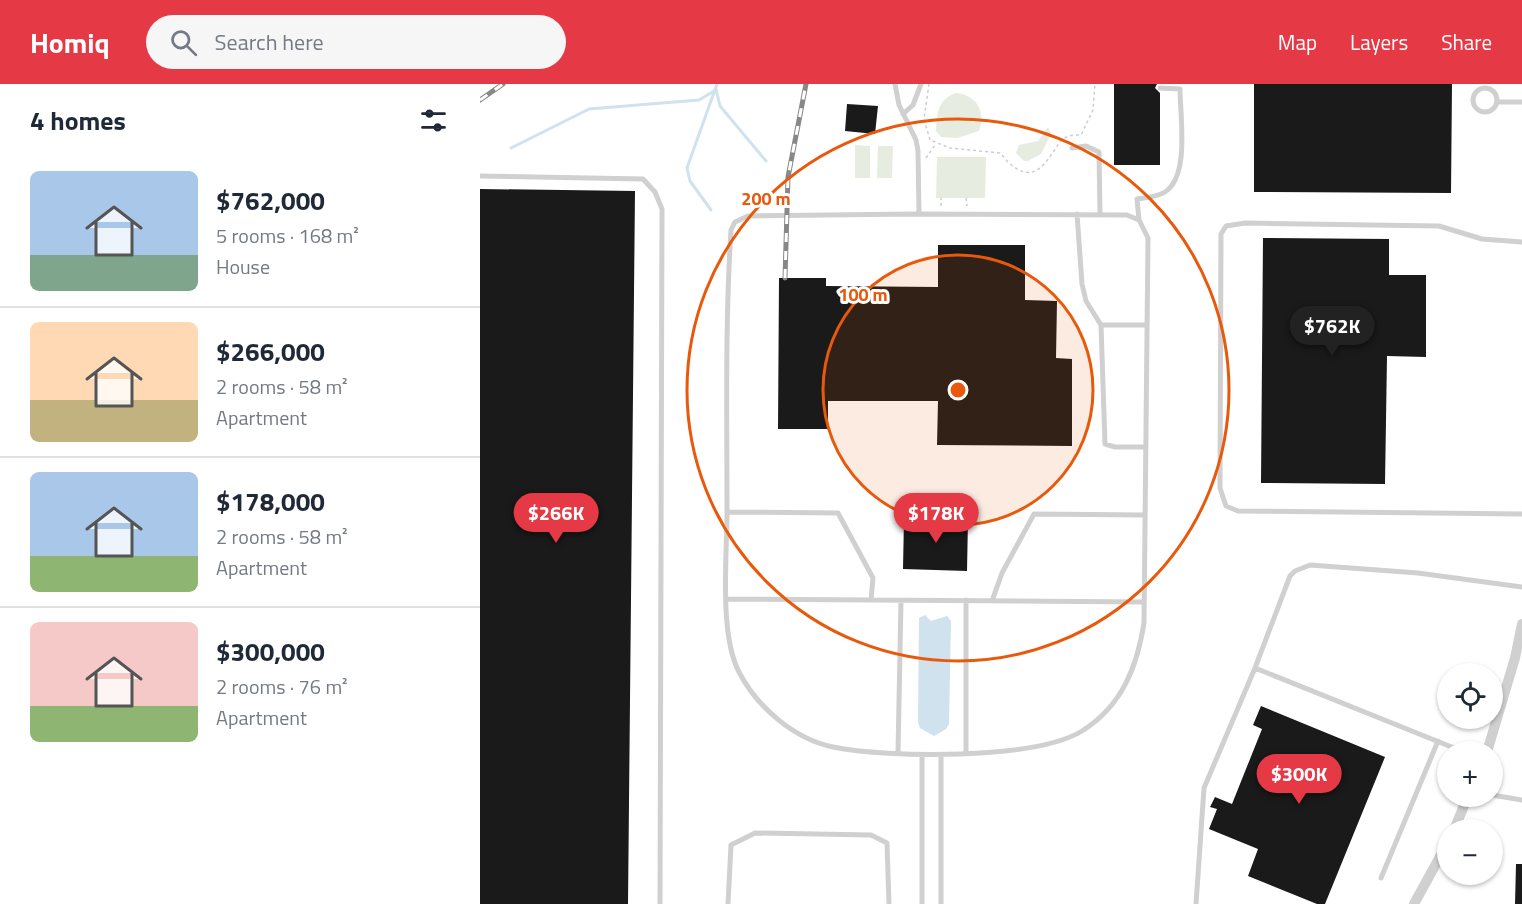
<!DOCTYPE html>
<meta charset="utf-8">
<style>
body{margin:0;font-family:"Titillium Web",sans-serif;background:#f6f6f7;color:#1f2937;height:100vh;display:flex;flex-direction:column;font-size:22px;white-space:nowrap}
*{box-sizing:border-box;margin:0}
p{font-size:20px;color:#747a83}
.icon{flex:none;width:33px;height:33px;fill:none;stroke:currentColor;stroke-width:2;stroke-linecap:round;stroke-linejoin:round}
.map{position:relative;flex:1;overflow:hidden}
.sheet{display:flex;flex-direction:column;background:#fff;width:480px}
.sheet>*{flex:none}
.buttons{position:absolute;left:957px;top:579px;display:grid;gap:12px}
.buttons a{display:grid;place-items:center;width:66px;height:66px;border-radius:50%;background:#fff;box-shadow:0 2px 4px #0004;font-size:30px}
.price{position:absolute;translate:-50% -51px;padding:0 14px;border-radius:21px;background:#e63946;color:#fff;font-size:20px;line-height:39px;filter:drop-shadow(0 2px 3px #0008)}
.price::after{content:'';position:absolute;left:50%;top:36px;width:18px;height:14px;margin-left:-9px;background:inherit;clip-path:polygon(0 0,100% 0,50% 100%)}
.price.active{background:#222;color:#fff}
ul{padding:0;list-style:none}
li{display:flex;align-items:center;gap:18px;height:150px;padding:0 30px}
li+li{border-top:2px solid #e0e1e3}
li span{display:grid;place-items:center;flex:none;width:168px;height:120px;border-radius:9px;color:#555}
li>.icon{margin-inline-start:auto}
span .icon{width:72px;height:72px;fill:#fffc;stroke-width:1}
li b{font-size:26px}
h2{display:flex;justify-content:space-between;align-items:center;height:72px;padding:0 30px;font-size:26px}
header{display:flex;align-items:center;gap:36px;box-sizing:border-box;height:84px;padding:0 30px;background:#e63946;color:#fff}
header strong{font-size:28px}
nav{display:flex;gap:33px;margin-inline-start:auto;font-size:21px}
.search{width:420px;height:54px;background:#f6f6f7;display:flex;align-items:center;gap:15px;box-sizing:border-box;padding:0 21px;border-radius:33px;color:#747a83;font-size:22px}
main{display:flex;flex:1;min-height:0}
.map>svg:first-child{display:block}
.green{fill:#e6ecdf}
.water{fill:#cfe2ee}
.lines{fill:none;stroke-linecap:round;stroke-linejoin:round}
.stream{stroke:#cfe2ee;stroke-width:3}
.building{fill:#1a1a1a}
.path{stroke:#cdcdcd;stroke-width:1.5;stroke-dasharray:3 3;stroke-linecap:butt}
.lane{stroke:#d0d0d0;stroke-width:5}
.street{stroke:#d0d0d0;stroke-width:10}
.rail-casing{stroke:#888;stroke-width:5}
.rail{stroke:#fff;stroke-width:3;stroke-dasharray:9;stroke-linecap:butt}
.ring{fill:none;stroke:#e8590c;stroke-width:3}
.centre{fill:#e8590c;stroke:#fff;stroke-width:3}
.ring-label{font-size:18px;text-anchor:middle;font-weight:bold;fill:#e8590c;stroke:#fff;stroke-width:6;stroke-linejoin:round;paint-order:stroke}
</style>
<header>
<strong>Homiq</strong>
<div class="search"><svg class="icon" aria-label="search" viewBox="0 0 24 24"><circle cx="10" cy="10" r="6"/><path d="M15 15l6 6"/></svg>Search here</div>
<nav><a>Map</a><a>Layers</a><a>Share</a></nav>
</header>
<main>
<section class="sheet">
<h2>4 homes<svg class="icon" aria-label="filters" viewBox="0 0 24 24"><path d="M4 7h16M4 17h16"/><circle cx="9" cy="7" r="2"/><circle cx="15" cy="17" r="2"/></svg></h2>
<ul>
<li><span style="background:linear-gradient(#a9c7e8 70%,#7fa58c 0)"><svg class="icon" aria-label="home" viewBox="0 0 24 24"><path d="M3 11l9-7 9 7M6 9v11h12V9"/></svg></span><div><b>$762,000</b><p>5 rooms · 168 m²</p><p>House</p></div></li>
<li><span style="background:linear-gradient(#ffd9b3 65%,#c2b280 0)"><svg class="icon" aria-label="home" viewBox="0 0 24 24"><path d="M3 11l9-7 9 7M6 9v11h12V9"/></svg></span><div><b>$266,000</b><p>2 rooms · 58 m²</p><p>Apartment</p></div></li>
<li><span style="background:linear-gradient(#a9c7e8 70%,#8fb573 0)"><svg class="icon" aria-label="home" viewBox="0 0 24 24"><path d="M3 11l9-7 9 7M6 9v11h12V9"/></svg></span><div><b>$178,000</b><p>2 rooms · 58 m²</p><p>Apartment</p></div></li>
<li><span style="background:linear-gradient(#f6c9c9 70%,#8fb573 0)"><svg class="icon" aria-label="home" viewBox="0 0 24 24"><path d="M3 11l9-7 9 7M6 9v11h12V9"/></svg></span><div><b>$300,000</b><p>2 rooms · 76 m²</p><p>Apartment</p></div></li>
</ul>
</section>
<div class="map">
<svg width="1042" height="820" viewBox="0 0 1042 820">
<rect width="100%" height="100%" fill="#fff"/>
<path class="green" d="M476 9C497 11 506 28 499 47L477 54 461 53 456 47C457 29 458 15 476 9Z
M568 43 571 50 561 70 548 77H544L536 69 539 61 558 57Z
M375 61 390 62V94H375Z
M398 62H413L412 94H397Z
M457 73H506L505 114H456Z"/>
<path class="water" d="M445 531 451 537 467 532 471 537 469 640 466 645 454 652 440 644 438 638 439 534Z"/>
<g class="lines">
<path class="stream" d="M236 5 240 22 286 77
M31 64 109 25 219 16 234 7
M231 126 210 97 207 84 237 0"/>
</g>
<path class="building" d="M634 0H677L675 4 680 9V81H634Z
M774 0H972L971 109 774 108Z
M367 20 398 22 395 50 365 47Z
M0 105 155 107 148 820H0Z
M783 154 909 155V191H946V273L907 272 905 400 781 399Z
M458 161H545V216L577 217 576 274 592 275V362L457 361 458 317H348V345H298L299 194H346V202L458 203Z
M424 434 488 435 487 487 423 485Z
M781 622 905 673 845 820H837L768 792 778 765 729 745 737 725 730 723 735 713 752 720 782 645 773 641Z
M1036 780H1042V820H1035Z"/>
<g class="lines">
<path class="path" d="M449 0 444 35 450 56 470 64 520 69C524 73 528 79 533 82 560 104 572 64 583 55 589 51 594 51 601 51L613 26 615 0
M446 74 455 61
M486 114 487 122
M461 122V114"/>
<path class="lane" d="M415 0 419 21 436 56 438 67 439 130
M993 16a12 12 0 1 1 24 0a12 12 0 1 1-24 0Z
M1018 18H1042
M423 30 433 21 441 0
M592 64 606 62 619 68 620 130
M0 92 163 95 175 108 182 125 180 820
M435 130 647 131 659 136 668 154 664 539C657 583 642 622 602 647 555 676 407 674 353 663 314 655 277 623 259 588 239 550 247 471 247 427 247 334 245 240 251 146L255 138 268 132Z
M597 130 602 200 606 217 621 241 625 360 635 363H665
M659 136 657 115C666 114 677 113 685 108 710 92 700 32 700 5L680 4
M1042 158 1002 155 959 142 765 139 746 142 741 150 740 404 746 422 758 427 1042 430
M621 241H666
M247 428 358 429 393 494 391 516
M247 515 664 518
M486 516V669
M512 517 522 489 554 430 664 431
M775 584 810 492 815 487 830 481 938 489 1042 503
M418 669 421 516
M442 671V820
M1012 711 1042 716
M901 794 958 657
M248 820 251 761 275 749 391 751 407 759 409 820
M461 820V671
M716 820 724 704 775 584 984 668"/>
<path class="street" d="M1007 668 1035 574 1042 540
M974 746 988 712
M934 820 968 758"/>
<defs>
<path id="rail" d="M0 16 23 0
M305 194 308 93 326 0"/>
</defs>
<use href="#rail" class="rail-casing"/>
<use href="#rail" class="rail"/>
</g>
<circle cx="478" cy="306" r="135" fill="#e8590c" fill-opacity=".12"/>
<g class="ring">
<circle cx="478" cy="306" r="135"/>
<circle cx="478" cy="306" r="271"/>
</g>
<circle cx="478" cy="306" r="9" class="centre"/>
<g class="ring-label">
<text x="286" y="121">200 m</text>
<text x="383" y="217">100 m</text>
</g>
</svg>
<div class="buttons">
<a><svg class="icon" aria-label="locate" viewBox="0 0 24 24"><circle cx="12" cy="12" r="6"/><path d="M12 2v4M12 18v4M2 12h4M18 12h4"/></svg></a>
<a>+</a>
<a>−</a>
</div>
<b class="price active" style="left:852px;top:273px">$762K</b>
<b class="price" style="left:76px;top:460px">$266K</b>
<b class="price" style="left:456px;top:460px">$178K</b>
<b class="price" style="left:819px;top:721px">$300K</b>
</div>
</main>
